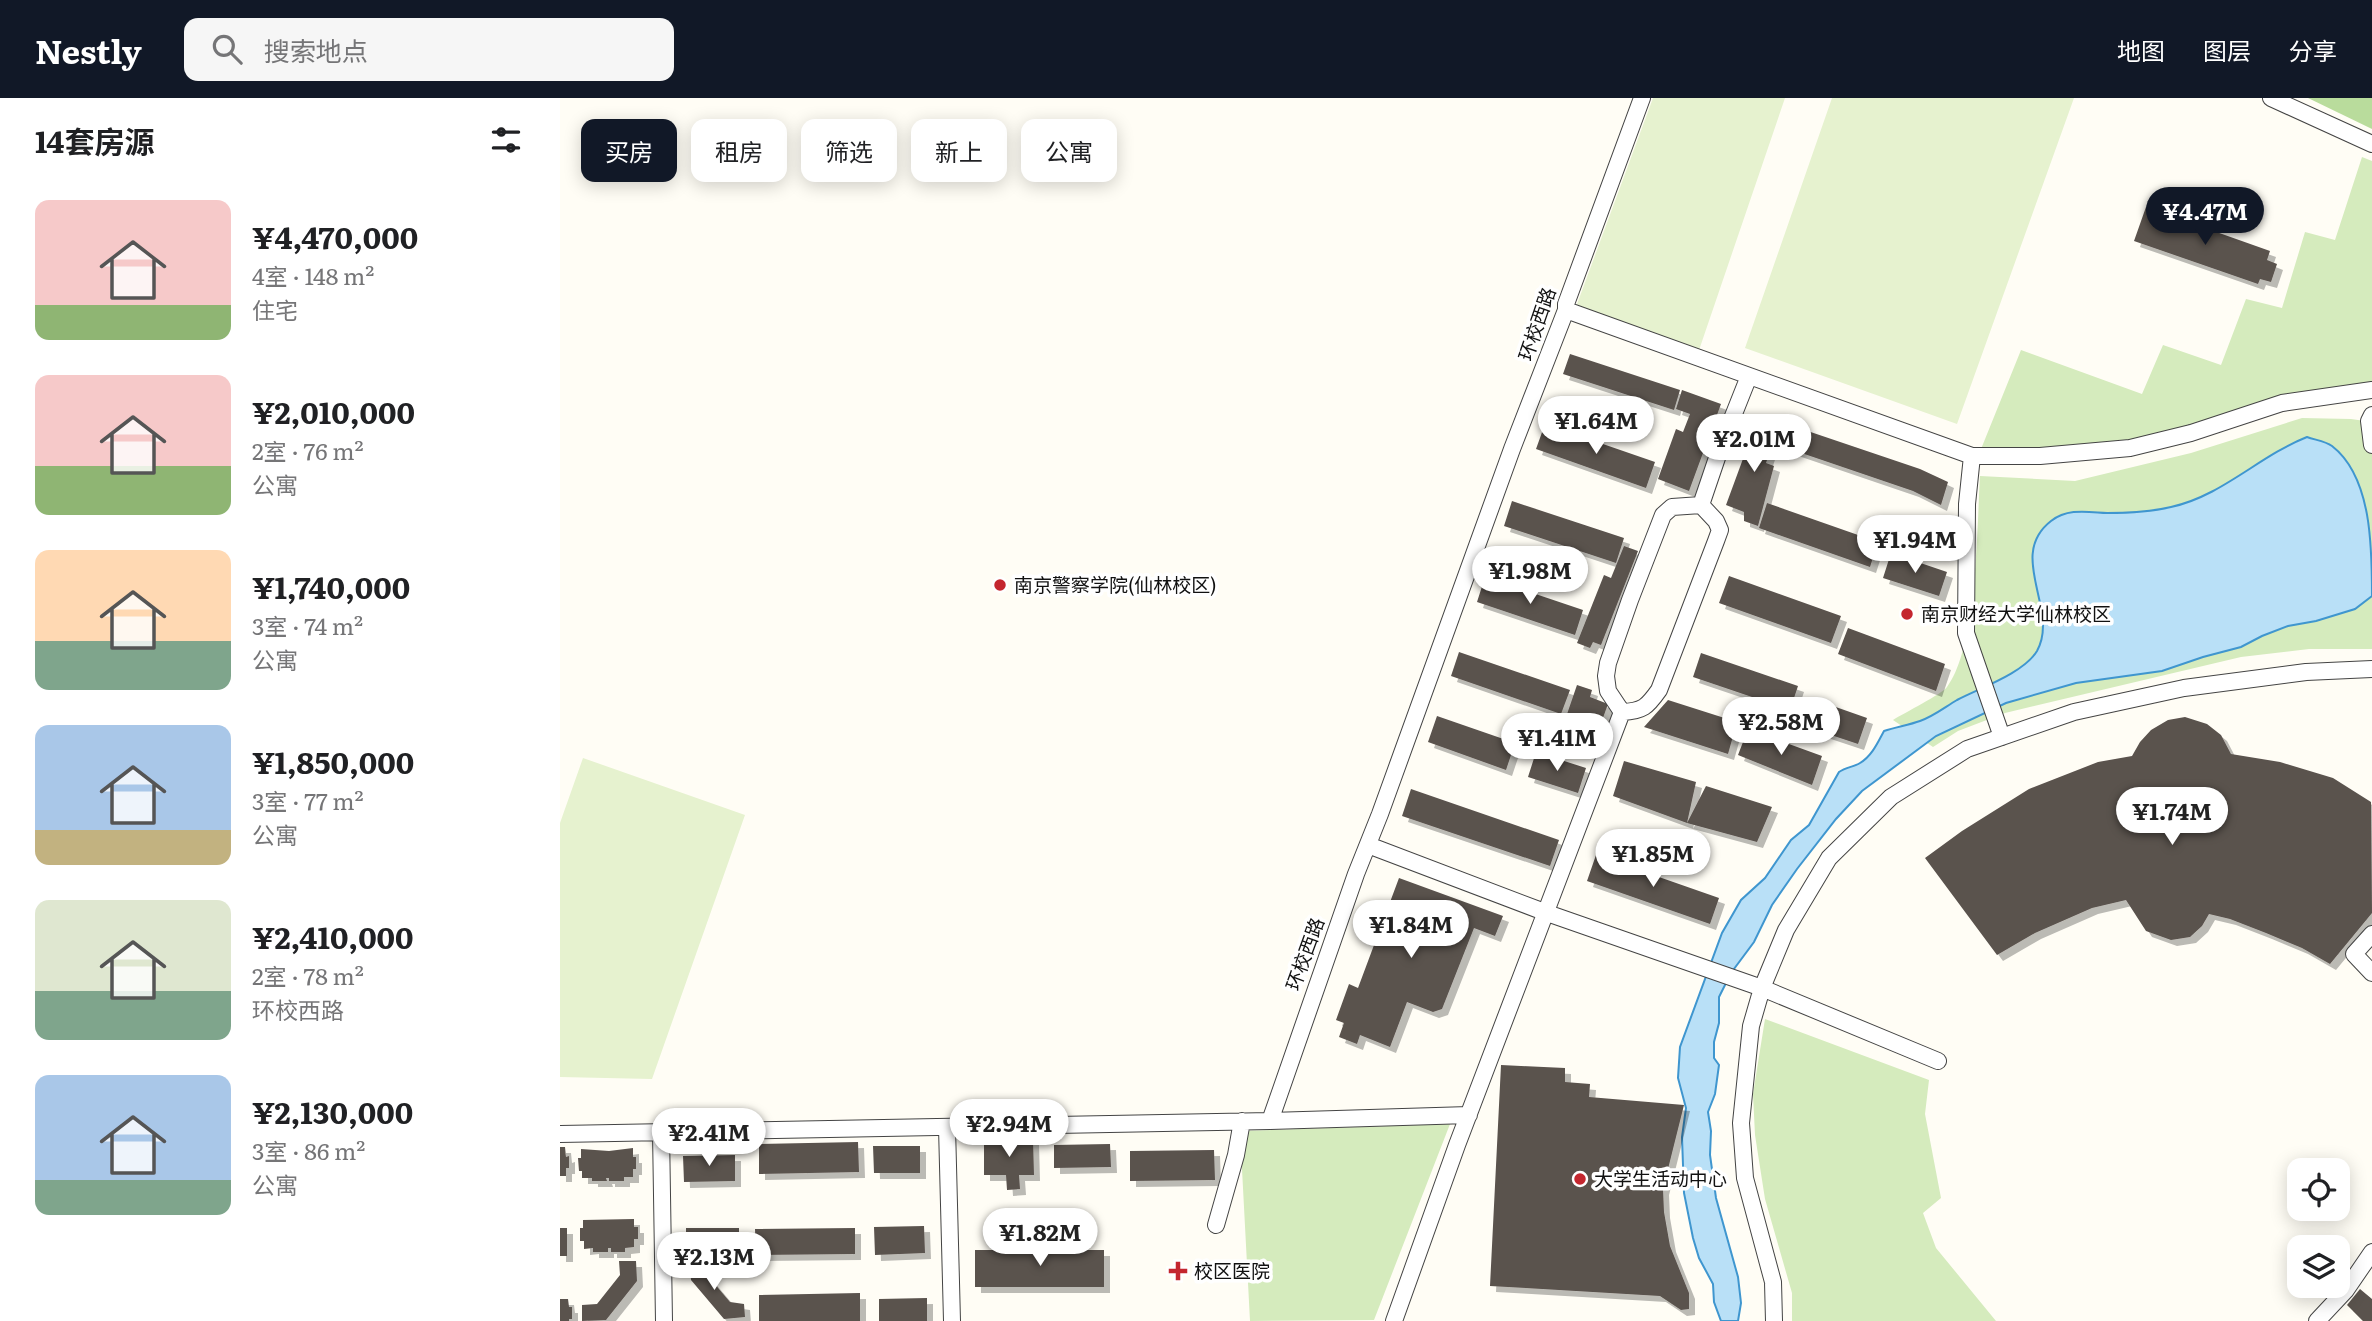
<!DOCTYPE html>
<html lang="zh">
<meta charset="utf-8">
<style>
body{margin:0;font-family:Literata,"Noto Sans SC",serif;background:#f6f6f6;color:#202124;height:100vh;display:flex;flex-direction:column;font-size:26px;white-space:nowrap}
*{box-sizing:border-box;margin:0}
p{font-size:23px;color:#757577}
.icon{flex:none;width:38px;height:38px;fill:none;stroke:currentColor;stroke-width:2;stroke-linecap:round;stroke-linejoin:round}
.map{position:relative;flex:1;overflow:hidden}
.drawer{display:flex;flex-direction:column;background:#fff;width:560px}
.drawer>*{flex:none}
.guide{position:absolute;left:21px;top:21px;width:665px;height:63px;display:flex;gap:14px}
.buttons{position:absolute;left:1727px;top:1060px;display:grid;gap:14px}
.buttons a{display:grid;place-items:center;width:63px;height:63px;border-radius:14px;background:#fff;box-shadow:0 4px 18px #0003;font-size:35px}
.price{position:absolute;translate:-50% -60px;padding:0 16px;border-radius:24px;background:#fff;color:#222;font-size:23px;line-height:46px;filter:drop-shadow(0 2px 4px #0008)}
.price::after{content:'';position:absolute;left:50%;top:42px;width:21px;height:16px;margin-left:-10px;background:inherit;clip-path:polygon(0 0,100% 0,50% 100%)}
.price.on{background:#111827;color:#fff}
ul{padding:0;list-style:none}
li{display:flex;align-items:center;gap:21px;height:175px;padding:0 35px}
li span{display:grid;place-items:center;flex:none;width:196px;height:140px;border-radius:14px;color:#555}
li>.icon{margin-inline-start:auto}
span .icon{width:84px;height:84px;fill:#fffc;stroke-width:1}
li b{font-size:30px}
h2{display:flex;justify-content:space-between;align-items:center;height:84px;padding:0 35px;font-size:30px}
.pill{padding:0 24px;border-radius:14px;background:#fff;box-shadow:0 4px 18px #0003;font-size:24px;line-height:63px}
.pill.on{background:#111827;color:#fff}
header{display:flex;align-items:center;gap:42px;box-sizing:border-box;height:98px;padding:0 35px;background:#111827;color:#fff}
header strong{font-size:33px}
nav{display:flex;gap:38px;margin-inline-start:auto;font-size:24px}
.search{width:490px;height:63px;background:#f6f6f6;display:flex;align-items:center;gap:18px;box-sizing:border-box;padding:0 24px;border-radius:14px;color:#757577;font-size:26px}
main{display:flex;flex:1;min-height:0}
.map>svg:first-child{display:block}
.green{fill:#d5ebbd}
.forest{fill:#b9dc9c}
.pitch{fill:#e6f2cf}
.water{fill:#b9e0f7;stroke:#3f96cf;stroke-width:2}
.building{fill:#5a524d;filter:url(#shadow)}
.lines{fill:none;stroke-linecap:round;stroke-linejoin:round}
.minor-casing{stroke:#444;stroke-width:18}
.minor{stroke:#fff;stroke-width:16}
.poi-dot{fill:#c4262e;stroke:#fff;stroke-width:2.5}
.labels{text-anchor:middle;stroke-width:7;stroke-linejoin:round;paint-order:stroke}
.street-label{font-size:19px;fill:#111;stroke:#fff}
.poi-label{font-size:19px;fill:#111;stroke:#fff;text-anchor:start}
</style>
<header>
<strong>Nestly</strong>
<div class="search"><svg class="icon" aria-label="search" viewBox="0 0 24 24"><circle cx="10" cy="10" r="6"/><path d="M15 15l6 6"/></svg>搜索地点</div>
<nav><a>地图</a><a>图层</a><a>分享</a></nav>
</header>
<main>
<section class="drawer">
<h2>14套房源<svg class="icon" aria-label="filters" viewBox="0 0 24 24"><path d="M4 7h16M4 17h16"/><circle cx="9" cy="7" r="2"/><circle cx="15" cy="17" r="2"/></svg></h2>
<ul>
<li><span style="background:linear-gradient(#f6c9c9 75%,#8fb573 0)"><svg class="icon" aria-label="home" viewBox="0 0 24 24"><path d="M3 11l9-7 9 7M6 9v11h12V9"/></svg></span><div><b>¥4,470,000</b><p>4室 · 148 m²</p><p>住宅</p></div></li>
<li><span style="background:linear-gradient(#f6c9c9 65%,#8fb573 0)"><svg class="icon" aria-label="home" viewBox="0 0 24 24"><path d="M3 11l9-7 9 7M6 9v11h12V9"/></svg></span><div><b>¥2,010,000</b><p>2室 · 76 m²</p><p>公寓</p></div></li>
<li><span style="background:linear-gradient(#ffd9b3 65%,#7fa58c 0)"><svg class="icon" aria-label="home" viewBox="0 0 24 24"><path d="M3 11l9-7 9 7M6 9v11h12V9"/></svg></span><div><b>¥1,740,000</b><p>3室 · 74 m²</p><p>公寓</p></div></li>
<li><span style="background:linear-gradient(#a9c7e8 75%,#c2b280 0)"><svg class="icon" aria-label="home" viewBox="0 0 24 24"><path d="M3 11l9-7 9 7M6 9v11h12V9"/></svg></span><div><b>¥1,850,000</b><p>3室 · 77 m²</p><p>公寓</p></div></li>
<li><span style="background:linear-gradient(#dfe7d0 65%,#7fa58c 0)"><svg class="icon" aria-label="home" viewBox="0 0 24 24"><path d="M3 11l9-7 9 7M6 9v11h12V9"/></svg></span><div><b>¥2,410,000</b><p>2室 · 78 m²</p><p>环校西路</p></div></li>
<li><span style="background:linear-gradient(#a9c7e8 75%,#7fa58c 0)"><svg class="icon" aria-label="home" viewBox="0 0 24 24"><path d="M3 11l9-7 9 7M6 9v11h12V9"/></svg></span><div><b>¥2,130,000</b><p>3室 · 86 m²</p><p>公寓</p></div></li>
</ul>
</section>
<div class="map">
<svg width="1812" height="1223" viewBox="0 0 1812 1223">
<defs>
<filter id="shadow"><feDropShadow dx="6" dy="6" stdDeviation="0" flood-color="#0004"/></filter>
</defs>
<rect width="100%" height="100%" fill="#fffdf5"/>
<path class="green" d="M1802 59 1812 63V283L1808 293 1768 297 1584 347 1419 356 1461 252 1582 296 1603 247 1661 267 1686 201 1722 210 1745 134 1775 142Z
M1742 320 1791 321 1812 324V551H1749L1681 559 1445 615 1398 633 1373 649 1333 622C1344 615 1382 596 1387 589 1417 550 1417 429 1420 378L1515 383 1631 355Z
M1205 921 1369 982 1365 1016 1381 1100 1363 1115 1376 1150 1436 1223H1232V1195L1205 1101 1195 1037 1193 996Z
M890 1026 814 1222 690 1223 680 1033Z"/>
<path class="forest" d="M1748 0H1812V31Z"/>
<path class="pitch" d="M1093 0H1225L1136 261 1013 217Z
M1272 0H1514L1397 326 1185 250Z
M23 660 185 717 92 981 0 979V725Z"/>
<path class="water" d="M1747 339C1755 342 1765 343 1772 348 1812 379 1812 450 1812 498L1795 511 1756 523 1728 528 1702 538 1681 549 1643 559 1602 573 1516 585 1446 605 1376 638 1302 693 1276 721 1237 771 1212 807 1194 844 1171 875 1159 899V925L1154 944V960L1159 967 1155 996 1148 1014 1151 1033 1150 1057 1156 1100 1178 1179 1181 1205 1178 1223H1161L1154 1204 1153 1186 1139 1160 1133 1140 1124 1095 1122 1039 1126 1010 1118 980 1120 949 1162 835 1181 802 1205 780 1231 742 1249 727 1279 674C1286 669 1294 669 1300 665 1312 658 1318 644 1324 633 1336 629 1349 627 1360 623 1374 618 1385 609 1397 602 1420 590 1464 575 1477 553 1500 512 1446 458 1491 423 1508 410 1527 414 1547 415 1568 415 1590 414 1611 409 1662 398 1699 358 1747 339Z"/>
<path class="building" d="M1586 109 1710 153 1707 162 1717 166 1711 184 1700 181 1698 186 1574 143Z
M1010 256 1120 292 1114 312 1003 276Z
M1122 292 1161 306 1129 393 1098 381 1116 331 1123 334 1130 316 1116 311Z
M1198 320 1218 328 1206 365 1214 368 1198 428 1184 423V414L1166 407Z
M1221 324 1360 371 1388 384 1381 407 1353 393 1215 346Z
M985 326 1095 364 1086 390 976 351Z
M952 403 1064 440 1056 465 944 428Z
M1207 405 1318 444 1310 469 1199 430Z
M1064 448 1078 453 1041 547 1033 544 1030 550 1017 545 1044 477 1051 480Z
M1331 455 1387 474 1379 498 1323 480Z
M1169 478 1281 518 1271 545 1159 505Z
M925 479 1023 512 1015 537 917 504Z
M1288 530 1385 566 1376 593 1278 556Z
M899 554 1010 592 1001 616 891 578Z
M1141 555 1238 588 1230 612 1133 579Z
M1017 587 1032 592 1030 599 1048 606 1032 650 1013 643 1020 624 1006 619Z
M1253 601 1307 620 1298 646 1244 628Z
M1108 602 1177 624 1168 656 1084 629Z
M877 618 955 645 946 672 868 644Z
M1625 619 1647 626 1661 637 1671 656 1720 664 1773 680 1811 704 1812 815 1770 866 1742 850 1706 835 1670 821 1649 816 1642 828 1630 839 1611 842 1586 833 1566 802 1532 810 1475 835 1437 857 1365 760 1402 733 1469 691 1538 664 1572 658 1580 644 1591 632 1608 622Z
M1188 631 1262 658 1252 687 1178 657Z
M976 654 1026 670 1018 695 968 679Z
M1064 663 1136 684 1127 725 1053 698Z
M1146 688 1212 709 1197 744 1127 725Z
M851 691 999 742 990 768 842 718Z
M1036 757 1159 800 1150 826 1027 783Z
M839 780 943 818 935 838 914 830 882 911 873 914 847 904 830 949 800 937 797 946 779 939 784 925 776 922 789 886 798 890Z
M941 967 1005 970V984L1030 986 1029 999 1124 1007 1103 1091 1104 1114 1110 1148 1129 1195V1211L1121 1212 1100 1198 930 1188Z
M424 1041H473L474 1077H459L460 1091 447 1092 446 1077H424Z
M298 1044 299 1074 199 1076V1046Z
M550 1046 551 1069 494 1070V1047Z
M313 1048H360V1075H314Z
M0 1049H5L6 1059 9 1058V1070H6V1078H0Z
M73 1050V1059H76V1071H73V1079H64V1083H49V1080H46L47 1083H32V1080H22V1073H19L18 1060H21V1051L49 1053Z
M654 1052 655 1082 570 1083V1053Z
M175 1057V1083L124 1084 123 1058Z
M74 1121V1129H78V1141H74V1149L65 1150V1154H51V1150H48V1154H33V1150L24 1151V1143H20V1130H23V1122Z
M364 1128 365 1155 315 1157 314 1129Z
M0 1130H7V1158H0Z
M126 1130H179V1156L126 1157Z
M295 1130V1156L196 1157 195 1131Z
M415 1152H544V1189H415Z
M146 1161 147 1177 170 1204 184 1206 185 1219 164 1221 131 1182 129 1162Z
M59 1163H76L77 1183 46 1222 22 1223V1207L37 1206 60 1177Z
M1800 1191 1812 1201V1223H1803L1787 1207Z
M300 1195V1223H199V1197Z
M367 1200V1223H319V1201Z
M0 1201H8L9 1209H12V1221H9V1223H0Z"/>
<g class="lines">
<defs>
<path id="minor" d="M1711 0 1812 46
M1006 212 1412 358H1480L1570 350 1631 335 1722 305 1812 292
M1812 317 1809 323 1812 347
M1412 358 1407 406 1406 535 1442 639
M1062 614 1048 593 1046 578 1048 565 1070 502 1103 417 1112 409 1141 407
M808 747 987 815 1202 890 1378 963
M1812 836 1794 856 1812 875
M710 1023 909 1017
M387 1029 392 1223
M101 1034 104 1223
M0 1036 710 1023 796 776 820 716 952 351 1006 212V206L1082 0
M656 1127 676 1057 682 1023
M834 1223 897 1047 1062 614C1083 613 1087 609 1099 592L1156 443 1160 432 1156 423 1141 407 1160 351 1189 278
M1214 1223 1213 1184 1185 1080 1181 1025 1191 928 1202 890 1226 832 1269 760 1331 699 1407 651 1514 614 1624 590 1746 574 1812 571
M1757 1223 1786 1192 1812 1154"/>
</defs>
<use href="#minor" class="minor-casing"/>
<use href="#minor" class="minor"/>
</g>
<g class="poi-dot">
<circle cx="440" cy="487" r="7"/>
<circle cx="1347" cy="516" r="7"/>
<circle cx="1020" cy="1081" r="7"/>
<path d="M614.5 1162.5h7v7h7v7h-7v7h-7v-7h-7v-7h7z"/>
</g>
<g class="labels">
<g class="street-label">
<text transform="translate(977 226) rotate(-71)" y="7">环校西路</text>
<text transform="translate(745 856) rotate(-70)" y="7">环校西路</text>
</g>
<g class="poi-label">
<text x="454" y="494">南京警察学院(仙林校区)</text>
<text x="1361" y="523">南京财经大学仙林校区</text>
<text x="1034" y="1088">大学生活动中心</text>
<text x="634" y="1180">校区医院</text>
</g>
</g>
</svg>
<div class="buttons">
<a><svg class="icon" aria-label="locate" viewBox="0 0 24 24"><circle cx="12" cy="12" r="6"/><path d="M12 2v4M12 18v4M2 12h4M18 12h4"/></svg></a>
<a><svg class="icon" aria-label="layers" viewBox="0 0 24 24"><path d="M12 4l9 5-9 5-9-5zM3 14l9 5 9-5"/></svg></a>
</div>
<b class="price on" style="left:1645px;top:149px">¥4.47M</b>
<b class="price" style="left:1036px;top:358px">¥1.64M</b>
<b class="price" style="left:1194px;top:376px">¥2.01M</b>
<b class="price" style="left:1355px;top:477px">¥1.94M</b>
<b class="price" style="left:970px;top:508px">¥1.98M</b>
<b class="price" style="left:1221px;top:659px">¥2.58M</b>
<b class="price" style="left:997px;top:675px">¥1.41M</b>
<b class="price" style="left:1612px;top:749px">¥1.74M</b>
<b class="price" style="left:1093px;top:791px">¥1.85M</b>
<b class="price" style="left:851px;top:862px">¥1.84M</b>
<b class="price" style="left:449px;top:1061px">¥2.94M</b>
<b class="price" style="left:149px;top:1070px">¥2.41M</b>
<b class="price" style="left:480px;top:1170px">¥1.82M</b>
<b class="price" style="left:154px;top:1194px">¥2.13M</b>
<div class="guide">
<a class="pill on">买房</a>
<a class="pill">租房</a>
<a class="pill">筛选</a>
<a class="pill">新上</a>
<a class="pill">公寓</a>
</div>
</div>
</main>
